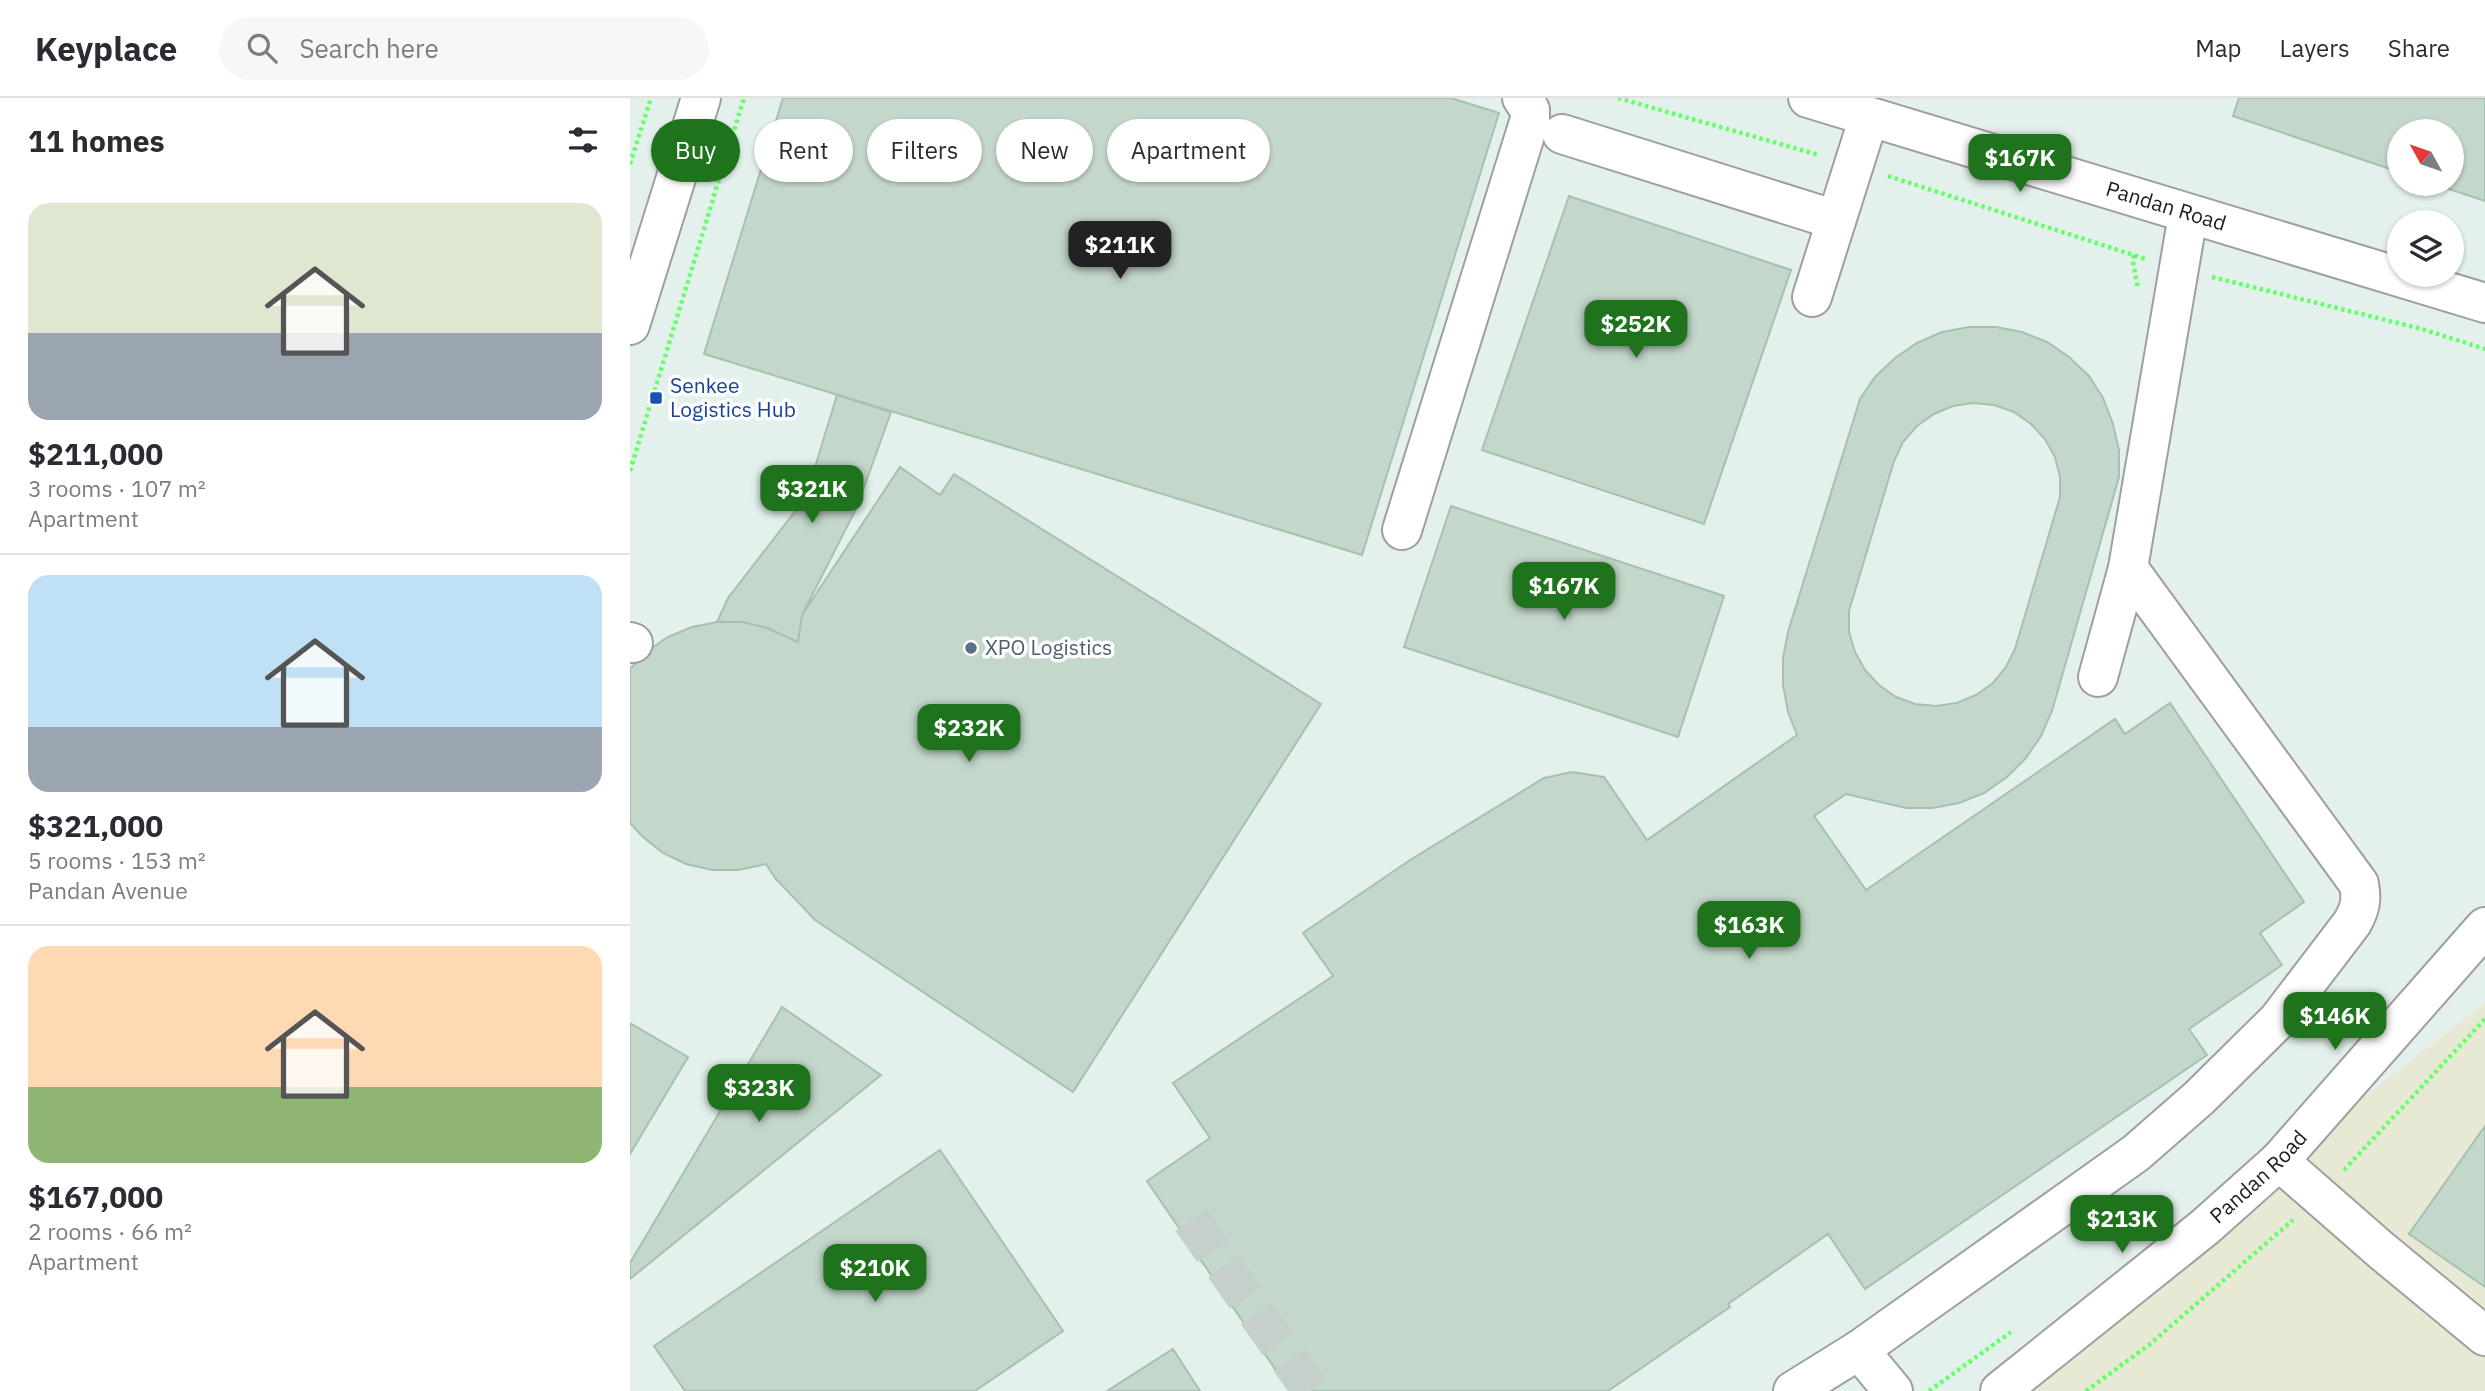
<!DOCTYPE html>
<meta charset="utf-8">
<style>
body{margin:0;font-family:"IBM Plex Sans",sans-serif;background:#f7f7f7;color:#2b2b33;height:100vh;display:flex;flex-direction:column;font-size:26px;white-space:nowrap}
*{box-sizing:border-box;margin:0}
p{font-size:23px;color:#7c7c81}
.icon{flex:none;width:38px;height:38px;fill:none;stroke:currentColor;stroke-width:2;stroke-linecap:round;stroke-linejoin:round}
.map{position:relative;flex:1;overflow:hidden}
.sheet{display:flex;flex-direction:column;background:#fff;width:630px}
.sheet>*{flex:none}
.hud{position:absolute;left:21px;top:21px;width:665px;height:63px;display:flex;gap:14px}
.needle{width:46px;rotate:310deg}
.tools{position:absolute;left:1757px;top:21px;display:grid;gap:14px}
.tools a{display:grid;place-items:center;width:77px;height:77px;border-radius:50%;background:#fff;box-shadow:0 2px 5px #0004;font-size:35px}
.price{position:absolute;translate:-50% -60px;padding:0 16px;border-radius:14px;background:#1e731c;color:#fff;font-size:23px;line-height:46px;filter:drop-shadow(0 2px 4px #0008)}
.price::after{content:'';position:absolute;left:50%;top:42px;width:21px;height:16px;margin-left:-10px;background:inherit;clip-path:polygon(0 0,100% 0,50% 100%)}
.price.current{background:#222;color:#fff}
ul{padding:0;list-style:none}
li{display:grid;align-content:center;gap:14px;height:371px;padding:0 28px}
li+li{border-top:2px solid #e1e1e2}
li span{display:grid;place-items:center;height:217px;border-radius:21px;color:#555}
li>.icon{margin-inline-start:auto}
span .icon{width:126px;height:126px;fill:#fffc;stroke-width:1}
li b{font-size:30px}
h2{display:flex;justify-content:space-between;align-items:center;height:84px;padding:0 28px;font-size:30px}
.chip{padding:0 24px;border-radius:32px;background:#fff;box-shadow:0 2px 5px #0004;font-size:24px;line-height:63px}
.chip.current{background:#1e731c;color:#fff}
header{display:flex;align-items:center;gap:42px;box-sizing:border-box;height:98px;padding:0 35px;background:#fff;border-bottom:2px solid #e1e1e2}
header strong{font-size:33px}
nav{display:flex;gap:38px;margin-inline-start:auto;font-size:24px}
.search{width:490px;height:63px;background:#f7f7f7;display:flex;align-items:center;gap:18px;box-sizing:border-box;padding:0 24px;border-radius:38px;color:#7c7c81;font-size:26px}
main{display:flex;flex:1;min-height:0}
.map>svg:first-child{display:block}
.industrial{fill:#e7e9d5}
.building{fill:#c3d7ca;stroke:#a5c2b0;stroke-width:2;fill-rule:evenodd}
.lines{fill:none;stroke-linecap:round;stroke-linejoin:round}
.minor-tunnel{stroke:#c5d0cc;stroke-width:38;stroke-dasharray:38 19;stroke-linecap:butt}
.minor-casing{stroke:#9f9f9f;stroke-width:42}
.path{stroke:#65ff6a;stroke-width:4.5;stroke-dasharray:3.5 3.5;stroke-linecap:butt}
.minor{stroke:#fff;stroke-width:38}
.transit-dot{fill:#1a4fb4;stroke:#fff;stroke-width:2.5}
.service-dot{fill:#5c6f8a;stroke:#fff;stroke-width:2.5}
.labels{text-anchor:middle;stroke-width:7;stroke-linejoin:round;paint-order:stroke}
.street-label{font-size:21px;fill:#1e1e1e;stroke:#fff}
.transit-label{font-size:21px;fill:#164399;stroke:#fff;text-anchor:start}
.service-label{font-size:21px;fill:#4e5e75;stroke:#fff;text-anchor:start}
</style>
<header>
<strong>Keyplace</strong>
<div class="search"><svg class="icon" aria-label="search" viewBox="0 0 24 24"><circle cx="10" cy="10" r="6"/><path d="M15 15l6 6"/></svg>Search here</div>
<nav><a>Map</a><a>Layers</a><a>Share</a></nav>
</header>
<main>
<section class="sheet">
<h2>11 homes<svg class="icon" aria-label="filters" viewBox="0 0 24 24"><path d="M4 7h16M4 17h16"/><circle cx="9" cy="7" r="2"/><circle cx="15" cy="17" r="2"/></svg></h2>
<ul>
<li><span style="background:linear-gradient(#dfe7d0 60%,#9aa5b1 0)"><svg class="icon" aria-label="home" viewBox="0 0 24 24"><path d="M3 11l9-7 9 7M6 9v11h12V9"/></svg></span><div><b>$211,000</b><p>3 rooms · 107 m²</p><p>Apartment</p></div></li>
<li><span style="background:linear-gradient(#bfe0f5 70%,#9aa5b1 0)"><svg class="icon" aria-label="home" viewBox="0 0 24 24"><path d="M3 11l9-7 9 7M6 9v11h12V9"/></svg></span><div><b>$321,000</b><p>5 rooms · 153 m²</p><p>Pandan Avenue</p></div></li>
<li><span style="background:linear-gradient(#ffd9b3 65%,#8fb573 0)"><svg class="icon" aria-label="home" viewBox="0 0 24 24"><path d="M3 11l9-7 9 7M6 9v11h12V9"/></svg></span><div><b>$167,000</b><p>2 rooms · 66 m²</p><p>Apartment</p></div></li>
</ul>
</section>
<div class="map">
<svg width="1855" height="1293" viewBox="0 0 1855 1293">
<rect width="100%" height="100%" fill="#e3f0eb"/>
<path class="industrial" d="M1855 905V1293H1355Z"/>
<path class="building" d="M153 0H821L869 15 732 457 74 256Z
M1609 0H1855V103L1804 86H1822V33H1769V74L1603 18Z
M939 98 1161 172 1074 426 852 352Z
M1339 229H1366L1392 234 1417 244 1439 259 1459 278 1473 300 1483 326 1489 352V379L1422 613 1411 638 1396 660 1377 679 1354 695 1329 705 1303 710H1276L1216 696 1184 718 1236 792 1485 621 1495 636 1540 605 1674 804 1630 835 1652 867 1559 931 1577 957 1235 1191 1198 1136 1098 1206 1100 1209 978 1293H660L517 1083 580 1040 543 985 703 878 673 835 780 762 914 680 942 674 974 679 1017 742 1167 637 1158 614 1153 587V560L1158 534 1230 301 1245 279 1265 260 1287 245 1312 234ZM1343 305 1364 307 1384 314 1401 326 1415 341 1425 359 1430 379V399L1385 551 1376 569 1363 585 1346 597 1327 605 1306 608 1285 606 1266 599 1249 587 1235 572 1225 554 1219 534V513L1264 363 1273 344 1287 328 1304 316 1323 308Z
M207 297 261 314 227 409 172 517 168 544 137 530 113 524H87L98 500 170 407 185 369Z
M270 369 310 397 324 376 691 606 443 994 185 822 145 780 136 766 108 772H82L56 766 33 755 13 739 0 725V571L16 554 38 539 62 529 87 524H113L137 530 168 544 172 517Z
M821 408 1094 498 1048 639 774 549Z
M152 909 251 977 0 1181V1165Z
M0 925 58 959 0 1056Z
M1855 1028V1189L1779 1136Z
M310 1052 433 1233 345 1293H55L24 1248Z
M543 1251 570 1293H477Z"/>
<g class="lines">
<path class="minor-tunnel" d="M561 1122 681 1293"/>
<defs>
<g id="minor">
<path id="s1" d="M1178 0 1855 205"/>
<path d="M932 36 1206 122"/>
<path d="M1182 199 1239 19"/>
<path d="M0 227 71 0"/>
<path d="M772 432 900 21V12L892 0"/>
<path d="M0 544 3 545"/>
<path d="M1468 579 1498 470 1558 117"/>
<path d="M1649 1063 1752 1153 1855 1238"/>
<path d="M1229 1252 1263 1293"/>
<path d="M1163 1293 1229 1252 1506 1055 1569 1000 1648 922 1722 825C1730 811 1732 803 1729 786L1498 470"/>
<path id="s2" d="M1370 1293 1575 1129 1649 1063 1855 829"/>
</g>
</defs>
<use href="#minor" class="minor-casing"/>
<path class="path" d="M988 0 1189 57
M0 66 21 0
M1258 78 1516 161
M1504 157 1503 164 1508 191
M1582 179 1792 231 1855 251
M0 373 114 0
M1714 1072 1855 921
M1299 1293 1381 1234
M1456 1293 1519 1247 1663 1122"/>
<use href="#minor" class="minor"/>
</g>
<rect class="transit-dot" x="19" y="293" width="14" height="14" rx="3.5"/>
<circle class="service-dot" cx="341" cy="550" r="7"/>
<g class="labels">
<g class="street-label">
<text dy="7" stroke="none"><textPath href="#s1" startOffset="374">Pandan Road</textPath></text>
<text dy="7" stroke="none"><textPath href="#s2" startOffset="336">Pandan Road</textPath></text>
</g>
<g class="transit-label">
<text x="40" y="295">Senkee<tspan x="40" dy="24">Logistics Hub</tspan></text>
</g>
<g class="service-label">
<text x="355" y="557">XPO Logistics</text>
</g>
</g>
</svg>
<div class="tools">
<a><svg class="needle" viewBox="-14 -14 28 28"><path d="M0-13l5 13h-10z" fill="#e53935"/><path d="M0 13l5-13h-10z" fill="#7c7c81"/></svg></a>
<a><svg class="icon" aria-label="layers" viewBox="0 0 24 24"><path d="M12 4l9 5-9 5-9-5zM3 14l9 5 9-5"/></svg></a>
</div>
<b class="price" style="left:1390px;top:96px">$167K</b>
<b class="price current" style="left:490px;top:183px">$211K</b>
<b class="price" style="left:1006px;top:262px">$252K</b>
<b class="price" style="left:182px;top:427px">$321K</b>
<b class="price" style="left:934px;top:524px">$167K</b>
<b class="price" style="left:339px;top:666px">$232K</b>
<b class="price" style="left:1119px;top:863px">$163K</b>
<b class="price" style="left:1705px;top:954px">$146K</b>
<b class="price" style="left:129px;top:1026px">$323K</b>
<b class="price" style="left:1492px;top:1157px">$213K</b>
<b class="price" style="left:245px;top:1206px">$210K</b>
<div class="hud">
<a class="chip current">Buy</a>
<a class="chip">Rent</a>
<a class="chip">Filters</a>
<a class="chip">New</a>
<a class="chip">Apartment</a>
</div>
</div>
</main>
